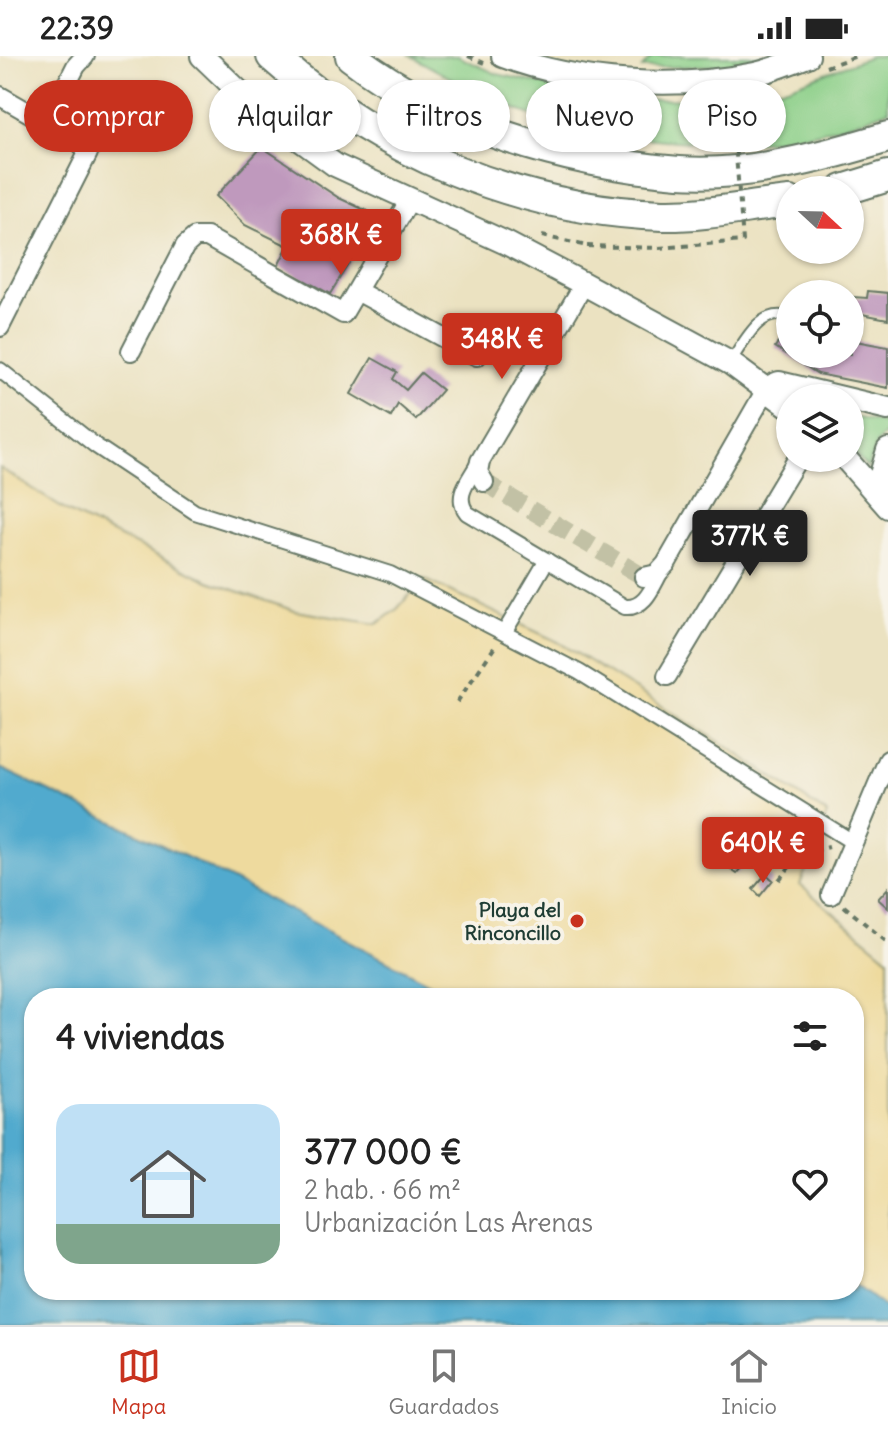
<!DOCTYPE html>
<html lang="es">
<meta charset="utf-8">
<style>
body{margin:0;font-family:Delius,sans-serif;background:#f2f2f2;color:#222;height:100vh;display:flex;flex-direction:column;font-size:30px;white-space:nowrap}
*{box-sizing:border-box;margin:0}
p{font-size:26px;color:#767676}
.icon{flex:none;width:44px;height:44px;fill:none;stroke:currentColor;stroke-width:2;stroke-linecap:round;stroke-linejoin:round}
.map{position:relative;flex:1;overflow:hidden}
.sheet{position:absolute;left:24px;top:932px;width:840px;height:312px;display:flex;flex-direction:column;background:#fff;border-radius:32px;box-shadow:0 2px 6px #0004}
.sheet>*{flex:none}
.top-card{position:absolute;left:24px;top:24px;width:840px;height:72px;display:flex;gap:16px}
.needle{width:52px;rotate:112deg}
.buttons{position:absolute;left:776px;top:120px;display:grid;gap:16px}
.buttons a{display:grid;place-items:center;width:88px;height:88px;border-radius:50%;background:#fff;box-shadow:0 2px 6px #0004;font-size:40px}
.price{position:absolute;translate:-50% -68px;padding:0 18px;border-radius:8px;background:#c8321e;color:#fff;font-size:26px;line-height:52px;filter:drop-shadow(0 2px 4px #0008)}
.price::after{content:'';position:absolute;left:50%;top:48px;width:24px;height:18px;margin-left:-12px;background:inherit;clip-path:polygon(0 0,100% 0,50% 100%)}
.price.current{background:#222;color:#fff}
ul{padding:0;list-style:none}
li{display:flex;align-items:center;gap:24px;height:200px;padding:0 32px}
li span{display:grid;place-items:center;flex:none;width:224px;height:160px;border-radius:24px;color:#555}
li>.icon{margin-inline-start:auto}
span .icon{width:96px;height:96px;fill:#fffc;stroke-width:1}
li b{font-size:34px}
h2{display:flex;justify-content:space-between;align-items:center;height:96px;padding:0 32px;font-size:34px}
.pill{padding:0 28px;border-radius:36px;background:#fff;box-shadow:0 2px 6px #0004;font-size:28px;line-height:72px}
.pill.current{background:#c8321e;color:#fff}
.status{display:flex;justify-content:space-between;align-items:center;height:56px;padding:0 40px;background:#fff;direction:ltr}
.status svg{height:22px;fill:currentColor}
.menu{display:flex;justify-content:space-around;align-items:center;height:112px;border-top:2px solid #e0e0e0;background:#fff;font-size:22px;color:#767676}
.menu a{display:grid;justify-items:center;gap:4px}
.menu .current{color:#c8321e}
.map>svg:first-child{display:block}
.green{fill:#8bcf88;stroke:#55865e;stroke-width:2}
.sand{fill:#eeda9e;stroke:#868c69;stroke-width:2}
.water{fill:#51aace;stroke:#387481;stroke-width:2}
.building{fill:#bf99bd}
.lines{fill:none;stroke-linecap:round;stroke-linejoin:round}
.minor-tunnel{stroke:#c2c1a5;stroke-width:18;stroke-dasharray:18 9;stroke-linecap:butt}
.service-casing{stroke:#667765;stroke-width:13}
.pedestrian-casing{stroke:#667765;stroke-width:18}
.minor-casing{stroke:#667765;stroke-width:22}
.tertiary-casing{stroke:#667765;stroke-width:26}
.trunk-casing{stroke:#667765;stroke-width:34}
.path{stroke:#667765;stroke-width:4;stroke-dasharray:6 6;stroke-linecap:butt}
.service{stroke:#fff;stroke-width:9}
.pedestrian{stroke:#fff;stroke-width:14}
.minor{stroke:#fff;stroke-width:18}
.tertiary{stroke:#fff;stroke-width:22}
.trunk{stroke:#fff;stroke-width:30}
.path-bridge{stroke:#667765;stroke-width:4;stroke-dasharray:6 6;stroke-linecap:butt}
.poi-dot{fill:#c8321e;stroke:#f7f3e8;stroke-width:3}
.labels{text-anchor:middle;stroke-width:8;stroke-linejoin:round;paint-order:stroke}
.poi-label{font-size:20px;font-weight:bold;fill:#1f3d34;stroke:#f7f3e8;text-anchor:end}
</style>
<div class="status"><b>22:39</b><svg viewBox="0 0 49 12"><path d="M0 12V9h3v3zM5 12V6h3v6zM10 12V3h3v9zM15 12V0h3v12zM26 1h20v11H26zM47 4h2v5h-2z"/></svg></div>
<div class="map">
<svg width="888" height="1269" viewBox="0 0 888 1269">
<rect width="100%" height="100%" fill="#f7f3e8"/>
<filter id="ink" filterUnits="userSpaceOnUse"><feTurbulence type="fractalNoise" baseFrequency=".0125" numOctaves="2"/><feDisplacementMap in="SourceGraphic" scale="16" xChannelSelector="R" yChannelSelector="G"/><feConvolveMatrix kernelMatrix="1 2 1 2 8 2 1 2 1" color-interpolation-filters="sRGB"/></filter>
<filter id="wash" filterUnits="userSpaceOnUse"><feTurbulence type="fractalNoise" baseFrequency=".006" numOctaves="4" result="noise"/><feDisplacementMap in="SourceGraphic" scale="32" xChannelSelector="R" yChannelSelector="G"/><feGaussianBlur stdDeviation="1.8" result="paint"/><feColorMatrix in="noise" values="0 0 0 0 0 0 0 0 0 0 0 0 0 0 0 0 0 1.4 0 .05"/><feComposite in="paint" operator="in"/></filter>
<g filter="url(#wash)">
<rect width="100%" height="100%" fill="#ebe2c1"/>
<path class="green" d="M411 0H457L497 18 615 44 710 43 788 31 871 0H888V54C797 92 704 94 608 76 589 73 567 71 548 65 501 50 454 25 411 0Z
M653 0H761L731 9 642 12Z
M859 362 888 368V374L876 388 868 412 850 393V365Z"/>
<path class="sand" d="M0 412 68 456 209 525 295 555 377 568 397 553 424 523 558 586 720 686 827 758 800 829 888 902V1254L854 1228V942H458L195 805 0 712Z"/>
<path class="water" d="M0 712 195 805 458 942H34V1234H854V1228L888 1254V1269H0Z"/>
<g id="blocks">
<path class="building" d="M262 91 339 142 378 160 330 238 278 210 288 190 245 169 216 140Z
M868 235 888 237V263L851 256 853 241 867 242Z
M790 270V298H850V284L888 291V332L818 318 775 291Z
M372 302 397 316 393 323 406 334 421 317 442 334 416 364 398 348 391 361 351 338Z
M757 796 773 809 766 816 751 803Z
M742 798 749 804 737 818 729 812Z
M766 818 773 824 760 840 753 833Z
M888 832V852L878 843Z"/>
</g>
</g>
<g filter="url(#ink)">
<use href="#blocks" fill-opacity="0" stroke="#667765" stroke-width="2"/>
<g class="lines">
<path class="minor-tunnel" d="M484 426 644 521"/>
<defs>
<path id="service" d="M730 307C745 285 759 251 790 261"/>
<path id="pedestrian" d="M0 314 96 390 195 456 390 518 579 616 851 785
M479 406C470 423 453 440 467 457L625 551C646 553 653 529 662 514
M504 577 547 504"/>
<path id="minor" d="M0 40 80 86 88 97 0 271
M46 69 76 10 85 0
M357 235 477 300
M131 295 185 190 195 181H207L343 258 409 145
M484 426 478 416 480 405 584 228
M644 521 657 518 666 508 767 332
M667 620 798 402
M831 839 888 704"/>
<path id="tertiary" d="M202 0 254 50 335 109 506 187 584 228 730 307 790 351
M503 0C579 28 675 34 755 18 773 14 791 6 808 0
M767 332 779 327 888 353
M845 402 888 451
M887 447 881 419 888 394"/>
<path id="trunk" d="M272 0C379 96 519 154 663 159 704 160 749 150 790 146
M351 0C442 70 566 107 679 116 748 121 823 101 888 81
M843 134 888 120"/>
</defs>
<use href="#service" class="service-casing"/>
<use href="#pedestrian" class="pedestrian-casing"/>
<use href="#minor" class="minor-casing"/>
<use href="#tertiary" class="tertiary-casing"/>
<use href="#trunk" class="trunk-casing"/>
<path class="path" d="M468 0 484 7
M826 11 857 0
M542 180 587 190
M457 646 494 592
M779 824 799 799 829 791
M844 850 888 887"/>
<use href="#service" class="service"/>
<use href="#pedestrian" class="pedestrian"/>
<use href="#minor" class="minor"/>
<use href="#tertiary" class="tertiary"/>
<use href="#trunk" class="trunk"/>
<path class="path-bridge" d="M587 190 659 192 743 185 732 50"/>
</g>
</g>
<circle class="poi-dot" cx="577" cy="865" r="8"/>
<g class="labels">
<g class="poi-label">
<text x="561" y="861">Playa del<tspan x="561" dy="23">Rinconcillo</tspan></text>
</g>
</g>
</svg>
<div class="buttons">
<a><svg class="needle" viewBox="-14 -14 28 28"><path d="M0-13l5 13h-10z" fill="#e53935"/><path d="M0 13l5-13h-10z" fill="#767676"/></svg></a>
<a><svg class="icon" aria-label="locate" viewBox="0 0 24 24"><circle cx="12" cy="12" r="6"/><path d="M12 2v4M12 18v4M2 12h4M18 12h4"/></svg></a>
<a><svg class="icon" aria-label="layers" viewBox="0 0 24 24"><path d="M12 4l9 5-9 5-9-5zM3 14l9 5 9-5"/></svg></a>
</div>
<b class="price" style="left:341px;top:221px">368K €</b>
<b class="price" style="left:502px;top:325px">348K €</b>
<b class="price current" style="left:750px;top:522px">377K €</b>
<b class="price" style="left:763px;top:829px">640K €</b>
<div class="top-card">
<a class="pill current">Comprar</a>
<a class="pill">Alquilar</a>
<a class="pill">Filtros</a>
<a class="pill">Nuevo</a>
<a class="pill">Piso</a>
</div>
<section class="sheet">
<h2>4 viviendas<svg class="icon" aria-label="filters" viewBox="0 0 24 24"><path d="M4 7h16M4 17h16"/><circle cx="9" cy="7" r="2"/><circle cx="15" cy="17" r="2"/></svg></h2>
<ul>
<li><span style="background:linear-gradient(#bfe0f5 75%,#7fa58c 0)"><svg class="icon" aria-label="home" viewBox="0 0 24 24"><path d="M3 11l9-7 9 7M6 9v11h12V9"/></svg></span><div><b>377 000 €</b><p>2 hab. · 66 m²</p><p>Urbanización Las Arenas</p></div><svg class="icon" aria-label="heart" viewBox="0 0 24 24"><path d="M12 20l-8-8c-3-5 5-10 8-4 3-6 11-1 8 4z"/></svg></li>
</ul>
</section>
</div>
<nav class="menu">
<a class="current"><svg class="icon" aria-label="map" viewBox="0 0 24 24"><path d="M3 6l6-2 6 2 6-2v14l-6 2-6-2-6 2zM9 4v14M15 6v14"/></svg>Mapa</a>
<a><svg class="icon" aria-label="saved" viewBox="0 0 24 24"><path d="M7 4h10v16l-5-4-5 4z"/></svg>Guardados</a>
<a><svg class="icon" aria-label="home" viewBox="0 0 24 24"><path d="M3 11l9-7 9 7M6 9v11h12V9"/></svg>Inicio</a>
</nav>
